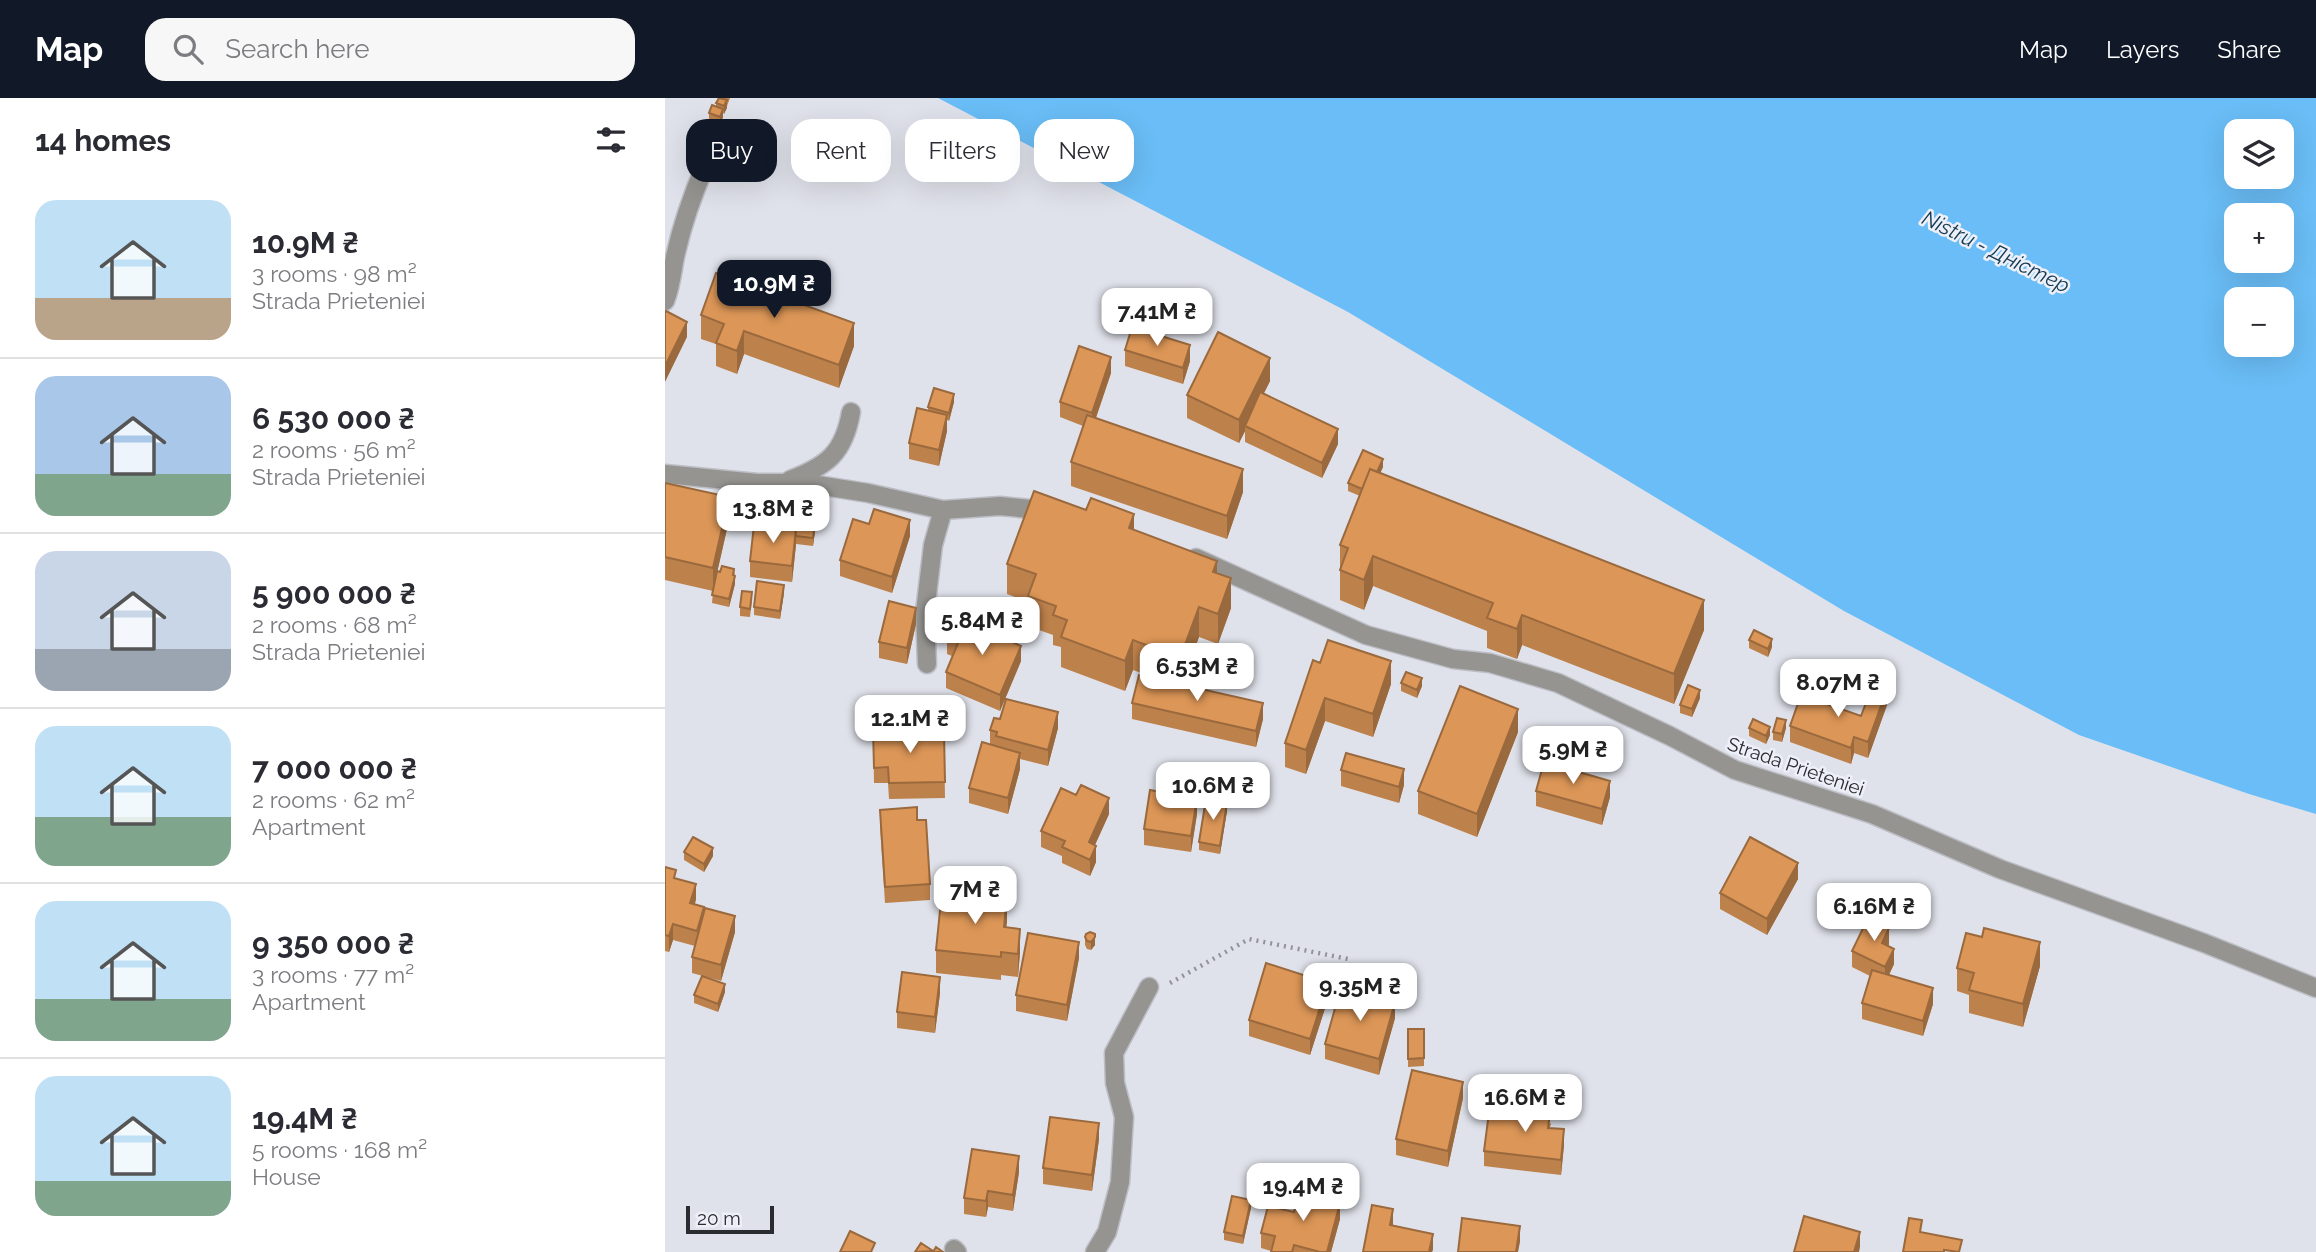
<!DOCTYPE html>
<meta charset="utf-8">
<style>
body{margin:0;font-family:Raleway,sans-serif;background:#f7f7f7;color:#2b2b33;height:100vh;display:flex;flex-direction:column;font-size:26px;white-space:nowrap}
*{box-sizing:border-box;margin:0}
p{font-size:23px;color:#7c7c81}
.icon{flex:none;width:38px;height:38px;fill:none;stroke:currentColor;stroke-width:2;stroke-linecap:round;stroke-linejoin:round}
.map{position:relative;flex:1;overflow:hidden}
.details{display:flex;flex-direction:column;background:#fff;width:665px}
.details>*{flex:none}
.guide{position:absolute;left:21px;top:21px;width:665px;height:63px;display:flex;gap:14px}
.tools{position:absolute;left:1559px;top:21px;display:grid;gap:14px}
.tools a{display:grid;place-items:center;width:70px;height:70px;border-radius:14px;background:#fff;box-shadow:0 7px 28px #0002;font-size:35px}
.scale{position:absolute;left:21px;bottom:18px;width:88px;box-sizing:border-box;padding-left:7px;border:4px solid #2b2c2f;border-top:0;font-size:19px;line-height:24px;white-space:nowrap;color:#2b2c2f;-webkit-text-stroke:5px #edf0f8;paint-order:stroke}
.price{position:absolute;translate:-50% -60px;padding:0 16px;border-radius:14px;background:#fff;color:#222;font-size:23px;line-height:46px;filter:drop-shadow(0 2px 4px #0008)}
.price::after{content:'';position:absolute;left:50%;top:42px;width:21px;height:16px;margin-left:-10px;background:inherit;clip-path:polygon(0 0,100% 0,50% 100%)}
.price.current{background:#111827;color:#fff}
ul{padding:0;list-style:none}
li{display:flex;align-items:center;gap:21px;height:175px;padding:0 35px}
li+li{border-top:2px solid #e1e1e2}
li span{display:grid;place-items:center;flex:none;width:196px;height:140px;border-radius:21px;color:#555}
li>.icon{margin-inline-start:auto}
span .icon{width:84px;height:84px;fill:#fffc;stroke-width:1}
li b{font-size:30px}
h2{display:flex;justify-content:space-between;align-items:center;height:84px;padding:0 35px;font-size:30px}
.pill{padding:0 24px;border-radius:21px;background:#fff;box-shadow:0 7px 28px #0002;font-size:24px;line-height:63px}
.pill.current{background:#111827;color:#fff}
header{display:flex;align-items:center;gap:42px;box-sizing:border-box;height:98px;padding:0 35px;background:#111827;color:#fff}
header strong{font-size:33px}
nav{display:flex;gap:38px;margin-inline-start:auto;font-size:24px}
.search{width:490px;height:63px;background:#f7f7f7;display:flex;align-items:center;gap:18px;box-sizing:border-box;padding:0 24px;border-radius:21px;color:#7c7c81;font-size:26px}
main{display:flex;flex:1;min-height:0}
.map>svg:first-child{display:block}
.water{fill:#6abdf6;fill-rule:evenodd}
.lines{fill:none;stroke-linecap:round;stroke-linejoin:round}
.minor-casing{stroke:#bcbec5;stroke-width:21}
.path{stroke:#92939a;stroke-width:4.5;stroke-dasharray:2 5;stroke-linecap:butt}
.minor{stroke:#959490;stroke-width:18}
.wall{fill:#bd814b}
.shaded-wall{fill:#9a693d}
.building{fill:#dc9657;stroke:#9a693d;stroke-width:2}
.labels{text-anchor:middle;stroke-width:5;stroke-linejoin:round;paint-order:stroke}
.street-label{font-size:19px;fill:#2b2c2f;stroke:#edf0f8}
.water-label{font-size:21px;font-style:italic;fill:#153951;stroke:#edf0f8}
</style>
<header>
<strong>Map</strong>
<div class="search"><svg class="icon" aria-label="search" viewBox="0 0 24 24"><circle cx="10" cy="10" r="6"/><path d="M15 15l6 6"/></svg>Search here</div>
<nav><a>Map</a><a>Layers</a><a>Share</a></nav>
</header>
<main>
<section class="details">
<h2>14 homes<svg class="icon" aria-label="filters" viewBox="0 0 24 24"><path d="M4 7h16M4 17h16"/><circle cx="9" cy="7" r="2"/><circle cx="15" cy="17" r="2"/></svg></h2>
<ul>
<li><span style="background:linear-gradient(#bfe0f5 70%,#b9a48a 0)"><svg class="icon" aria-label="home" viewBox="0 0 24 24"><path d="M3 11l9-7 9 7M6 9v11h12V9"/></svg></span><div><b>10.9M ₴</b><p>3 rooms · 98 m²</p><p>Strada Prieteniei</p></div></li>
<li><span style="background:linear-gradient(#a9c7e8 70%,#7fa58c 0)"><svg class="icon" aria-label="home" viewBox="0 0 24 24"><path d="M3 11l9-7 9 7M6 9v11h12V9"/></svg></span><div><b>6 530 000 ₴</b><p>2 rooms · 56 m²</p><p>Strada Prieteniei</p></div></li>
<li><span style="background:linear-gradient(#c9d6e8 70%,#9aa5b1 0)"><svg class="icon" aria-label="home" viewBox="0 0 24 24"><path d="M3 11l9-7 9 7M6 9v11h12V9"/></svg></span><div><b>5 900 000 ₴</b><p>2 rooms · 68 m²</p><p>Strada Prieteniei</p></div></li>
<li><span style="background:linear-gradient(#bfe0f5 65%,#7fa58c 0)"><svg class="icon" aria-label="home" viewBox="0 0 24 24"><path d="M3 11l9-7 9 7M6 9v11h12V9"/></svg></span><div><b>7 000 000 ₴</b><p>2 rooms · 62 m²</p><p>Apartment</p></div></li>
<li><span style="background:linear-gradient(#bfe0f5 70%,#7fa58c 0)"><svg class="icon" aria-label="home" viewBox="0 0 24 24"><path d="M3 11l9-7 9 7M6 9v11h12V9"/></svg></span><div><b>9 350 000 ₴</b><p>3 rooms · 77 m²</p><p>Apartment</p></div></li>
<li><span style="background:linear-gradient(#bfe0f5 75%,#7fa58c 0)"><svg class="icon" aria-label="home" viewBox="0 0 24 24"><path d="M3 11l9-7 9 7M6 9v11h12V9"/></svg></span><div><b>19.4M ₴</b><p>5 rooms · 168 m²</p><p>House</p></div></li>
</ul>
</section>
<div class="map">
<svg width="1651" height="1154" viewBox="0 0 1651 1154">
<rect width="100%" height="100%" fill="#e0e2eb"/>
<path class="water" d="M273 0H1651V716L1584 696 1414 637 1179 513 683 214ZM1572 33H1617V79H1572ZM1572 117H1617V163H1572ZM1572 201H1617V247H1572Z"/>
<g class="lines">
<defs>
<path id="minor" d="M0 203C6 188 7 174 10 159 17 127 27 98 40 68
M0 376 92 385H140L203 395 278 412 335 408 385 413
M125 382C162 368 179 355 186 314
M531 460 701 537 788 561 825 565 893 585 1005 638 1070 672 1207 716 1335 771 1539 845 1651 890
M262 566 260 514 268 447 278 412
M289 1151 292 1154
M430 1154 442 1134 455 1084 459 1019 450 985 449 955 484 889"/>
</defs>
<use href="#minor" class="minor-casing"/>
<path class="path" d="M505 885 584 841 683 861"/>
<use href="#minor" class="minor"/>
</g>
<path class="wall" d="M54 0H65L59 16 58 15V19L55 27 44 23V15L51 9V5Z
M36 217 189 248 174 290 79 256 72 276 51 268V246L36 241Z
M460 252 525 263 518 286 460 268Z
M446 275 431 320 578 394 562 441 406 388V364L418 328 395 319V304Z
M605 283 599 295 673 346 657 380 580 344V333L574 345 522 320V297Z
M289 304 284 323 282 322V333L274 368 244 361V345L263 313V309Z
M718 369 715 375 1039 532 1009 606 857 547 852 561 822 550V533L708 488 699 512 675 502V447L695 398 683 393V385Z
M0 385 64 422 52 474H55L69 471 70 486 64 509 47 505 48 493 0 482Z
M154 403 148 448 131 446 127 484 85 479V463L130 431Z
M204 426 245 438 227 495 175 478V462Z
M469 432 552 475 566 510 553 546 534 539 516 587 598 621 591 649 467 621V605L495 582 468 572 460 593 396 569V549L388 547V537L363 528V504L342 496V466Z
M119 495 115 521 89 517V509Z
M87 502 85 519 75 518V509Z
M251 526 242 566 214 560V544Z
M299 529 356 563 335 613 281 590V574L287 558 282 556V540Z
M1084 542 1107 549 1103 559 1084 550Z
M648 562 726 586 708 639 660 623 641 676 620 669V645Z
M736 585 757 588 752 600 736 593Z
M1035 600 1027 619 1015 615V607Z
M1222 607 1203 660 1189 655 1186 666 1125 644V628L1196 618Z
M393 630 383 668 355 661V671L343 716 304 705V690L325 647V632Z
M1084 630 1105 637 1101 646 1084 638Z
M1121 630 1117 644 1108 642V634Z
M208 631 279 635 280 700 224 701 223 685H209Z
M853 634 812 739 753 716V693Z
M676 672 739 687 734 705 676 688Z
M871 693 945 699 937 727 871 708Z
M520 699 532 716 526 754 479 747V731Z
M215 712 252 722 265 786V802L220 805 215 728Z
M562 713 555 756 534 752V744Z
M444 716 430 747 431 764 425 778 397 765V758L376 749V733Z
M19 754 48 758 39 774 19 762Z
M0 769 31 801 30 806 39 815 70 834 56 883 27 875V859L30 848 8 842 4 854 0 853Z
M1133 781 1102 837 1055 811V795Z
M342 823 341 830 355 854 353 879 336 877V882L271 875V852Z
M420 839 430 847 426 852 422 851 420 847Z
M1224 846V848L1229 866 1224 877 1268 906 1258 938 1197 921V905L1205 878 1187 869V853Z
M414 860 402 923 351 913V897Z
M1375 868 1358 929 1304 915V897L1292 893V870Z
M60 894 53 914 29 905V897Z
M275 895 270 935 232 930V914Z
M663 901 645 957 584 938V922Z
M730 920 714 977 660 961V946Z
M743 931H759V968L743 969Z
M798 1000 783 1069 731 1057V1041Z
M886 1025 885 1030 899 1047 896 1077 819 1068V1053Z
M434 1041 427 1093 378 1086V1070Z
M354 1074 348 1113 323 1109 321 1119 299 1116V1100Z
M658 1101 675 1121 666 1154H606V1153L596 1150V1135L629 1114Z
M586 1110 578 1146 559 1142V1134Z"/>
<path class="shaded-wall" d="M62 2V10L59 16V8Z
M58 11V19L55 27V19Z
M22 224V239L0 284V268Z
M189 225V248L174 290V267Z
M79 233V256L72 276V253Z
M525 247V263L518 286V270Z
M446 259V275L427 331V315Z
M605 260V283L582 329 580 328V333L574 345V322Z
M289 296V304L284 323V315Z
M282 317V333L274 368V352Z
M673 331V346L657 380V365Z
M718 361V369L703 402V394Z
M578 371V394L562 441V418Z
M154 395V403L148 448V440Z
M64 399V422L48 493V470Z
M469 416V446L464 430Z
M245 422V438L227 495V479Z
M131 431V447L127 484V468Z
M708 458V488L699 512V482Z
M552 463V493L548 474Z
M69 471 70 486 64 509V501Z
M566 480V510L553 546V516Z
M119 487V495L115 521V513Z
M1039 502V532L1009 606V576Z
M534 509V539L515 590V560Z
M251 510V526L242 566V550Z
M857 517V547L852 561V531Z
M1107 541V549L1103 559V551Z
M468 542V572L460 593V563Z
M356 548V563L335 613V597Z
M726 563V586L708 639V616Z
M757 580V588L752 600V592Z
M1222 591V607L1203 660V644Z
M1035 592V600L1027 619V611Z
M660 600V623L641 676V652Z
M598 605V621L591 649V633Z
M853 611V634L812 739V716Z
M393 614V630L383 668V652Z
M1121 622V630L1117 644V636Z
M1105 629V637L1101 646V638Z
M1189 639V655L1186 666V650Z
M355 655V671L343 716V700Z
M739 671V687L734 705V689Z
M945 683V699L937 727V711Z
M444 700V716L424 760V744Z
M532 700V716L526 754V738Z
M562 705V713L555 756V748Z
M431 748V764L425 778V762Z
M48 750V758L39 774V766Z
M1133 765V781L1102 837V821Z
M31 786V801L25 821V805Z
M342 800V823L339 852V829Z
M39 809V824L32 849V833Z
M70 818V834L56 883V867Z
M8 826V842L4 854V838Z
M1224 830V846L1217 861V845Z
M355 831V854L353 879V856Z
M430 839V847L426 852V844Z
M414 844V860L402 923V907Z
M1375 844V868L1358 929V906Z
M1229 851V866L1220 885V869Z
M275 879V895L270 935V919Z
M663 885V901L645 957V941Z
M60 886V894L53 914V906Z
M1268 890V906L1258 938V923Z
M730 904V920L714 977V961Z
M798 984V1000L783 1069V1053Z
M434 1025V1041L427 1093V1077Z
M899 1031V1047L896 1077V1062Z
M354 1058V1074L348 1113V1097Z
M323 1093V1109L321 1119V1103Z
M586 1102V1110L578 1146V1138Z
M675 1105V1121L666 1154H662Z
M728 1111V1127L725 1143V1127Z
M855 1128V1144L853 1154H851Z
M1195 1134V1149L1194 1154H1189Z
M768 1136V1152L767 1154H764Z"/>
<path class="building" d="M54 0 62 2 59 8 51 5Z
M47 7 58 11 55 19 44 15Z
M51 175 189 225 174 267 79 233 72 253 51 245 59 226 36 217Z
M1 213 22 224 0 268V214Z
M467 229 525 247 518 270 460 252Z
M553 234 605 260 574 322 522 297Z
M414 248 446 259 427 315 395 304Z
M269 290 289 296 284 315 263 309Z
M595 294 673 331 657 365 580 328Z
M252 310 282 317 274 352 244 345Z
M422 317 578 371 562 418 406 364Z
M698 352 718 361 712 374 705 371 697 391 683 385Z
M705 371 1039 502 1009 576 857 517 852 531 822 520 828 505 708 458 699 482 675 472 683 450 675 447Z
M0 385 64 399 48 470 0 459Z
M136 392 154 395 148 440 131 438 130 431Z
M369 393 421 412 426 400 469 416 464 430 552 463 548 474 566 480 553 516 534 509 515 560 468 542 460 563 396 539 402 522 388 517 391 508 363 498 371 476 342 466Z
M209 411 245 422 227 479 175 462 188 421 204 426Z
M89 427 131 431 127 468 85 463Z
M57 468 69 471 68 477 70 478 64 501 47 497 52 473 55 474Z
M92 483 119 487 115 513 89 509Z
M77 493 87 494 85 511 75 509Z
M224 503 251 510 242 550 214 544Z
M289 524 299 529 301 524 356 548 335 597 281 574 293 545 282 540Z
M1089 532 1107 541 1103 551 1084 542Z
M663 542 726 563 708 616 660 600 641 652 620 645 648 562 655 565Z
M741 574 757 580 752 592 736 585Z
M474 577 598 605 591 633 467 605Z
M1208 586 1222 591 1203 644 1189 639 1186 650 1125 628 1136 597 1196 618Z
M1023 587 1035 592 1027 611 1015 607Z
M795 588 853 611 812 716 753 693Z
M341 601 393 614 383 652 331 638 332 634 325 632 329 620 335 621Z
M1112 620 1121 622 1117 636 1108 634Z
M1088 621 1105 629 1101 638 1084 630Z
M271 630V635H279L280 684 224 685 223 669 209 670 208 631Z
M317 644 355 655 343 700 304 690Z
M681 655 739 671 734 689 676 672Z
M879 664 945 683 937 711 871 693Z
M416 687 444 700 424 744 431 748 425 762 397 749 400 743 376 733 396 690 411 697Z
M507 688 520 690 519 699 532 700 526 738 479 731 485 692 506 696Z
M541 701 562 705 555 748 534 744Z
M252 709V722H261L265 786 220 789 215 712Z
M28 739 48 750 39 766 19 754Z
M1085 739 1133 765 1102 821 1055 795Z
M0 769 11 772 9 780 31 786 25 805 39 809 32 833 8 826 4 838 0 837Z
M277 793 342 800 339 829 355 831 353 856 336 854V859L271 852Z
M40 810 70 818 56 867 27 859Z
M1203 820 1224 830 1217 845 1229 851 1220 869 1187 853Z
M1319 830 1375 844 1358 906 1304 892 1309 875 1292 870 1301 835 1317 839Z
M425 834 430 836V839L426 844 422 843 420 839 421 836Z
M363 835 414 844 402 907 351 897Z
M601 865 663 885 645 941 584 922Z
M1207 872 1268 890 1258 923 1197 905Z
M237 874 275 879 270 919 232 914Z
M37 878 60 886 53 906 29 897Z
M676 889 730 904 714 961 660 946Z
M743 931H759V960L743 961Z
M747 972 798 984 783 1053 731 1041Z
M859 1006 886 1009 883 1030 899 1031 896 1062 819 1053 824 1014 858 1018Z
M385 1019 434 1025 427 1077 378 1070Z
M307 1051 354 1058 348 1097 323 1093 321 1103 299 1100Z
M636 1087 658 1093 656 1100 675 1105 662 1154H655L629 1147 627 1154H606L610 1138 596 1135 603 1108 629 1114Z
M567 1098 586 1102 578 1138 559 1134Z
M707 1107 728 1111 725 1127 768 1136 764 1154H698Z
M1139 1118 1195 1134 1189 1154H1129Z
M797 1120 855 1128 851 1154H793Z
M1244 1120 1257 1122 1255 1134 1297 1142 1294 1154 1279 1152V1154H1238Z
M185 1133 210 1145 206 1154H175Z
M256 1145 268 1153 250 1154Z
M271 1149 278 1154H268Z"/>
<g class="labels">
<g class="street-label">
<text transform="translate(1131 668) rotate(19)" y="7">Strada Prieteniei</text>
</g>
<g class="water-label">
<text transform="translate(1331 154) rotate(26)" y="7">Nistru - Дністер</text>
</g>
</g>
</svg>
<div class="tools">
<a><svg class="icon" aria-label="layers" viewBox="0 0 24 24"><path d="M12 4l9 5-9 5-9-5zM3 14l9 5 9-5"/></svg></a>
<a>+</a>
<a>−</a>
</div>
<div class="scale">20 m</div>
<b class="price current" style="left:109px;top:222px">10.9M ₴</b>
<b class="price" style="left:492px;top:250px">7.41M ₴</b>
<b class="price" style="left:108px;top:447px">13.8M ₴</b>
<b class="price" style="left:317px;top:559px">5.84M ₴</b>
<b class="price" style="left:532px;top:605px">6.53M ₴</b>
<b class="price" style="left:1173px;top:621px">8.07M ₴</b>
<b class="price" style="left:245px;top:657px">12.1M ₴</b>
<b class="price" style="left:908px;top:688px">5.9M ₴</b>
<b class="price" style="left:548px;top:724px">10.6M ₴</b>
<b class="price" style="left:310px;top:828px">7M ₴</b>
<b class="price" style="left:1209px;top:845px">6.16M ₴</b>
<b class="price" style="left:695px;top:925px">9.35M ₴</b>
<b class="price" style="left:860px;top:1036px">16.6M ₴</b>
<b class="price" style="left:638px;top:1125px">19.4M ₴</b>
<div class="guide">
<a class="pill current">Buy</a>
<a class="pill">Rent</a>
<a class="pill">Filters</a>
<a class="pill">New</a>
</div>
</div>
</main>
